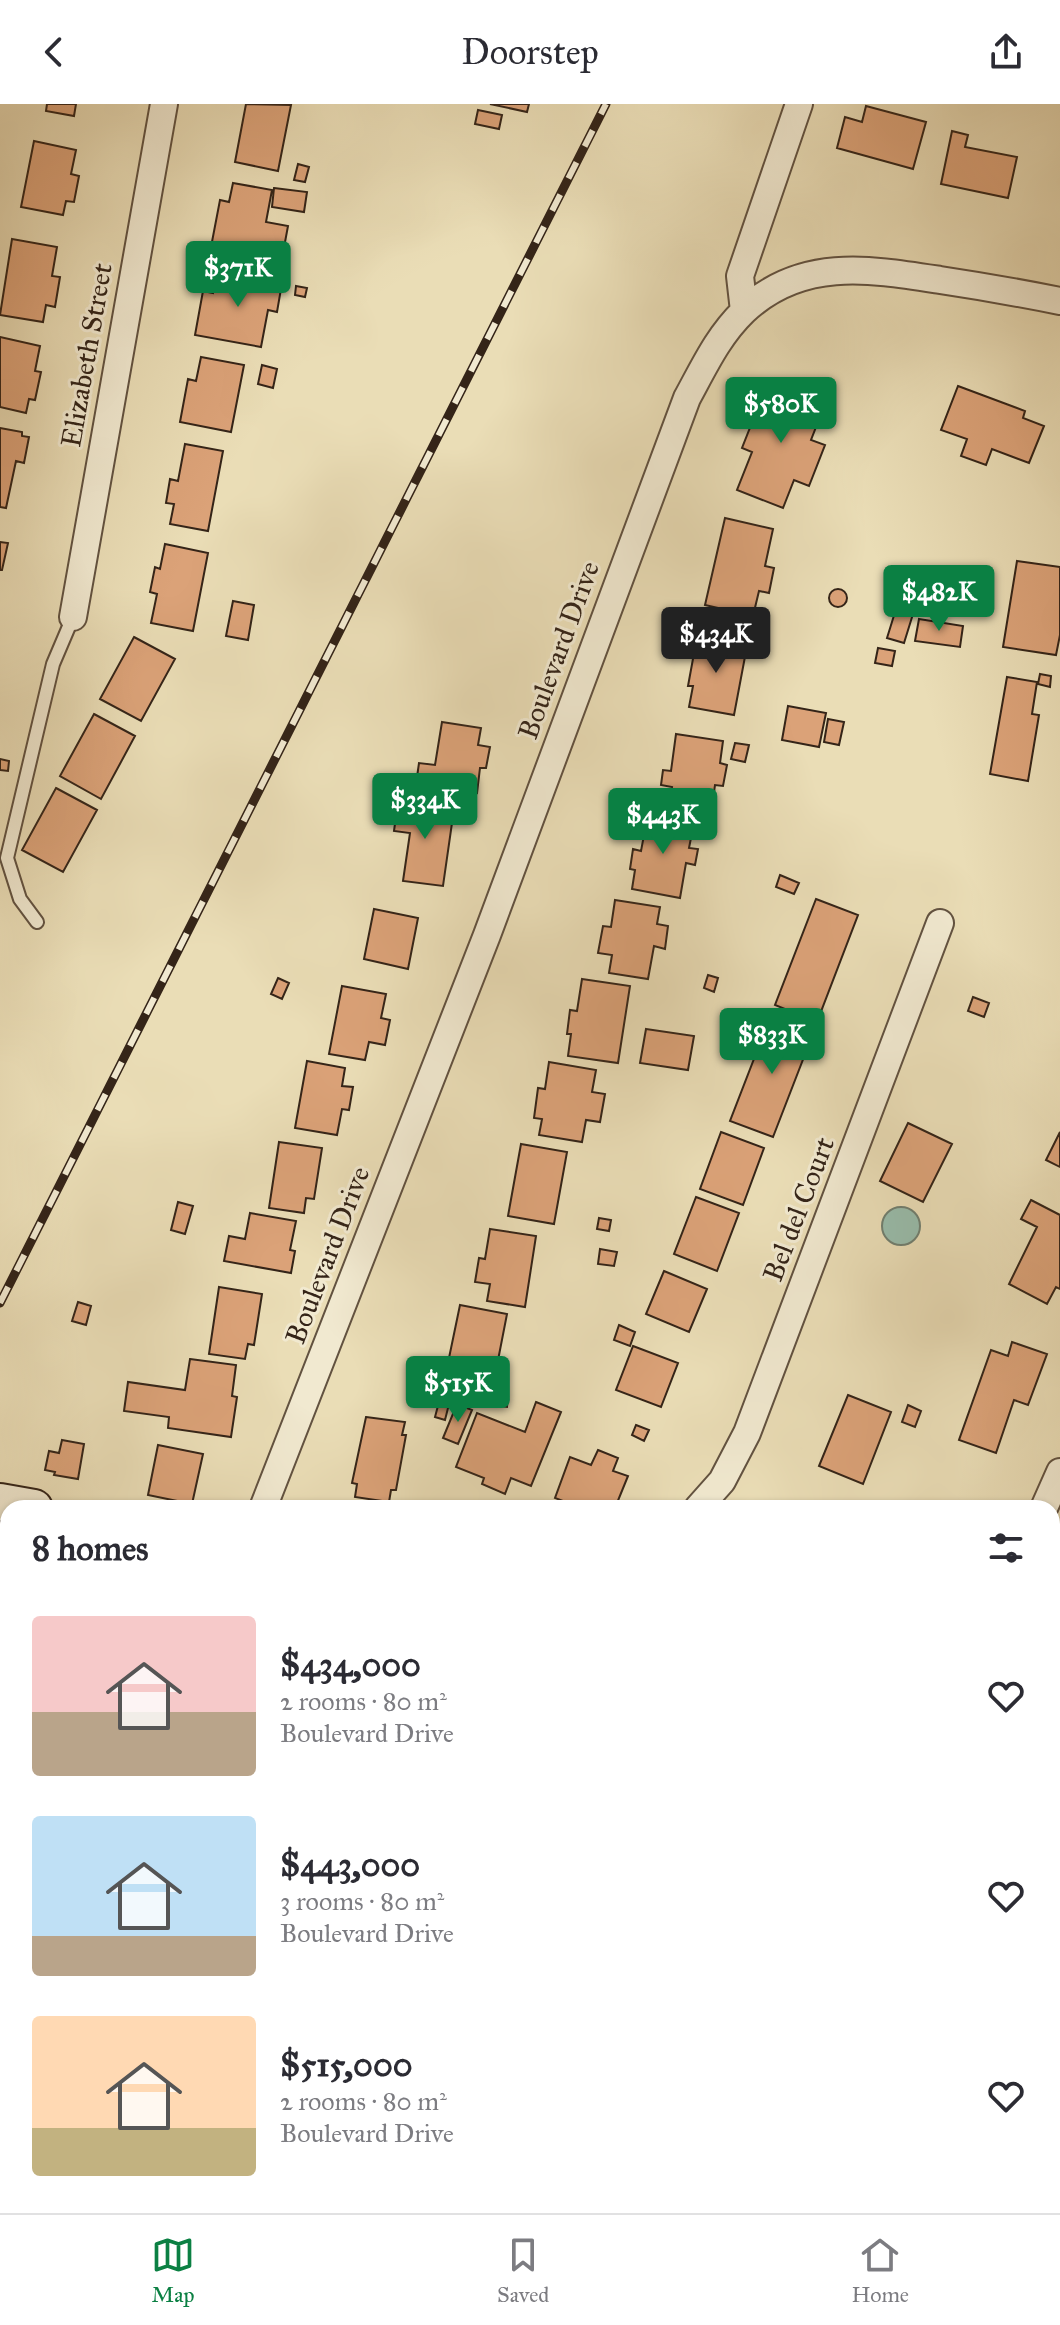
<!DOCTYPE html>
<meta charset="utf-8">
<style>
body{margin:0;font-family:"IM FELL Great Primer",serif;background:#f7f7f7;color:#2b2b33;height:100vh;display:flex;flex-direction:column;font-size:30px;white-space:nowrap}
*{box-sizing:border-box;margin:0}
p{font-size:26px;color:#7c7c81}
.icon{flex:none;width:44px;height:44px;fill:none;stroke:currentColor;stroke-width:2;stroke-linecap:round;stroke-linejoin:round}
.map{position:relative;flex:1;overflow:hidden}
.sheet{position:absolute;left:0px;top:1396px;width:1060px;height:714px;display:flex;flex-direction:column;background:#fff;border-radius:24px 24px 0 0;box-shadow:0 2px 6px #0004}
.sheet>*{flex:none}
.price{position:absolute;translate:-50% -68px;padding:0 18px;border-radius:8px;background:#0b8043;color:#fff;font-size:26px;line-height:52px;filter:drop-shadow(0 2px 4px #0008)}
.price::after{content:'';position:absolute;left:50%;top:48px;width:24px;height:18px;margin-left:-12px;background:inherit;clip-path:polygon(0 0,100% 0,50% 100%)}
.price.active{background:#222;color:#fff}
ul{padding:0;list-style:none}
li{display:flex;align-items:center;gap:24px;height:200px;padding:0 32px}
li span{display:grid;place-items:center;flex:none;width:224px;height:160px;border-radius:8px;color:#555}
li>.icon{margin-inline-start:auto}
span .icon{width:96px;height:96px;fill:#fffc;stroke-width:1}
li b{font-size:34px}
h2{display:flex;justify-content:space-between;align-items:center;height:96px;padding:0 32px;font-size:34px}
header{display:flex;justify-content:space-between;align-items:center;height:104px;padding:0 32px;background:#fff;font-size:36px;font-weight:600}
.dock{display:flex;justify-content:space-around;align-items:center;height:112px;border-top:2px solid #e1e1e2;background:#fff;font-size:22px;color:#7c7c81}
.dock a{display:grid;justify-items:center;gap:4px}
.dock .active{color:#0b8043}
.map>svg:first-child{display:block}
.water{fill:#98bcab;stroke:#707f70;stroke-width:2}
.building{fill:#dba278;stroke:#342418;stroke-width:2}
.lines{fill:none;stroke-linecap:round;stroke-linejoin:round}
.lane-casing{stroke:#625240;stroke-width:16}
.street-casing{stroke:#625240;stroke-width:30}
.secondary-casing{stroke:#342418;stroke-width:40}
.lane{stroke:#f1e9d0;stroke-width:12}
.street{stroke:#f1e9d0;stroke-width:26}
.secondary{stroke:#f1e9d0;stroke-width:36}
.rail-casing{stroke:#342418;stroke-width:9}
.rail{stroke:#f1e9d0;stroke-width:6;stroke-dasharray:18;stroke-linecap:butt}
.labels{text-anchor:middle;stroke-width:6;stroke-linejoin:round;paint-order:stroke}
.street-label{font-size:28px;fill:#342418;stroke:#f1e9d0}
</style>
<header><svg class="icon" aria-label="back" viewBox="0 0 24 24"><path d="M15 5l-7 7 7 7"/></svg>Doorstep<svg class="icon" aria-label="share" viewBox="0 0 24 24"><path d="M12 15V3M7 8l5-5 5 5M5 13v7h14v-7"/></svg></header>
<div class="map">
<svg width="1060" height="2109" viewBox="0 0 1060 2109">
<rect width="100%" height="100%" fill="#eaddb6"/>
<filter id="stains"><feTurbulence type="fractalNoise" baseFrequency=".0025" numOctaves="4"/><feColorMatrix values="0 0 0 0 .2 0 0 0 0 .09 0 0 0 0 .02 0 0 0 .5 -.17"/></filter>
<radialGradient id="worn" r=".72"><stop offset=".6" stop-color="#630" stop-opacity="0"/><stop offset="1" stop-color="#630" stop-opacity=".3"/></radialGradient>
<path class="water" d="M882 1122a19 19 0 1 1 38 0a19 19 0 1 1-38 0Z"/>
<path class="building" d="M47 0H76L74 12 46 7Z
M246 0 291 1 278 67 235 58Z
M490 0H529L527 8Z
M866 2 926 18 913 65 837 44 845 13 862 18Z
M478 6 502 11 499 25 475 20Z
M952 27 968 31 965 43 1017 53 1008 94 941 80Z
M34 37 76 46 71 70 79 72 74 98 66 97 63 111 21 103Z
M298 60 309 63 305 78 294 76Z
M233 79 272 86 266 118 288 122 280 165 262 162 264 153 211 143 220 96 229 98Z
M274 84 307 88 304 108 272 103Z
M12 135 57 143 52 172 60 173 55 203 46 201 43 218 0 211Z
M217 167 282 179 277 208 268 206 261 243 195 231 203 187 213 189Z
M296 182 307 184 305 193 295 191Z
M0 233 40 242 35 267 41 268 35 296 29 295 26 309 0 303Z
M201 253 244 261 231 328 180 318 188 275 196 277Z
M262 261 277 265 273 284 258 280Z
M768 278 825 300 811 336 825 341 809 382 794 376 783 404 737 386 752 348 742 344Z
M958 282 1025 307 1023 314 1044 322 1029 359 992 345 986 361 961 352 967 335 941 326Z
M0 324 22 328V332L29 333 24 359 16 357 6 404 0 403Z
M185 340 223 347 208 427 170 420 174 400 166 399 170 375 178 377Z
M725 414 773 425 765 462 774 464 769 489 759 487 753 512 705 501Z
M0 438 8 439 2 466H0Z
M165 440 208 449 193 527 151 519 157 490 150 488 155 463 160 465Z
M1017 457 1060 463V531L1056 551 1003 543Z
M829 494a9 9 0 1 1 18 0a9 9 0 1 1-18 0Z
M233 497 254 501 248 536 226 532Z
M896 505 913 510 904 539 887 534Z
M919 515 963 522 960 543 915 537Z
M134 533 175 555 141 617 100 595Z
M697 533 747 542 734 611 689 603 693 582H688Z
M878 544 895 547 892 562 875 559Z
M1040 570 1051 572 1050 583 1038 580Z
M1007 573 1037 578 1032 610 1039 611 1028 677 990 670Z
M788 602 826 609 819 643 782 636Z
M94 610 135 632 101 695 60 672Z
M828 615 844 618 839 641 824 638Z
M442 618 481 624 478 641 490 643 486 664H480L477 689 416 680 419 659 435 661Z
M676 630 723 637 720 659 727 661 723 682 715 681 711 709 669 703 672 683 661 681 663 666 671 667Z
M735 639 749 641 745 658 731 655Z
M0 655 9 657 8 667 0 666Z
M56 684 97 706 63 768 22 746Z
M398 698 454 705 443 782 403 777 410 729 394 727Z
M648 710 694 719 689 744 698 745 695 761 686 759 680 794 632 785 635 766 630 765 633 745 641 747Z
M780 771 799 779 794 790 776 783Z
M816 795 858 811 817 918 775 901Z
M615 796 660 803 657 820 668 822 665 845 654 842 648 875 609 869 612 851 598 849 603 822 611 823Z
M374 805 418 814 408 865 364 855Z
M708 871 718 874 714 888 704 884Z
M278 874 289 879 282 895 271 890Z
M582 875 630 882 618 959 568 952 571 930H567L570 906 577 907Z
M342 882 386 890 381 914 390 916 385 941 369 938 365 956 329 950Z
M973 893 989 899 984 913 968 907Z
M771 911 814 927 773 1033 730 1017Z
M646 925 694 932 688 966 640 959Z
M307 957 345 964 342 982 353 983 349 1006 342 1005 337 1031 295 1024Z
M549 958 596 966 592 988 605 990 600 1018 586 1016 582 1038 539 1031 542 1015 534 1014 538 984 545 985Z
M908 1019 952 1040 923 1098 880 1077Z
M721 1028 764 1044 743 1101 700 1085Z
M1060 1028V1063L1046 1056Z
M279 1038 322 1044 314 1095 306 1094 304 1109 269 1104Z
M521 1040 567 1048 554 1120 508 1112Z
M696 1093 739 1109 717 1167 674 1150Z
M1031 1096 1060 1111V1185L1056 1183 1047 1200 1009 1180 1037 1123 1021 1115Z
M178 1098 193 1102 185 1130 171 1126Z
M250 1109 296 1117 290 1146 295 1147 291 1169 224 1157 229 1132 245 1135Z
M599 1114 611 1116 609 1127 597 1125Z
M490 1125 536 1132 525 1203 487 1197 490 1180 475 1178 479 1154 485 1155Z
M600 1145 617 1148 614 1162 598 1160Z
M664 1167 707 1185 689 1228 646 1210Z
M219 1183 262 1190 254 1241 248 1240 245 1255 209 1250Z
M78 1198 91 1202 86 1221 72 1217Z
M460 1201 507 1210 492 1287 444 1278Z
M619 1221 635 1228 630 1242 614 1236Z
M1012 1238 1047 1250 1028 1301 1014 1296 996 1349 959 1336 991 1246 1008 1252Z
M633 1242 678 1259 661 1303 616 1286Z
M190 1255 236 1261 232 1292 237 1293 231 1333 168 1324 169 1313 124 1307 128 1278 185 1286Z
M478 1288 508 1293 507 1303 476 1299Z
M848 1291 891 1308 863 1380 819 1362Z
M439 1298 449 1300 445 1316 435 1313Z
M536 1298 561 1308 531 1382 511 1374 505 1390 482 1380 484 1374 456 1363 477 1309 525 1328Z
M457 1300 472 1306 458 1340 443 1334Z
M908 1301 921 1307 915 1323 902 1318Z
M366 1313 405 1318 402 1331H406L396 1386H391L389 1398 355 1393 357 1380 352 1379Z
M636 1321 649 1326 644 1337 632 1331Z
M62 1336 84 1340 78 1375 54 1371 55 1368 45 1366 49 1347 59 1349Z
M158 1341 203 1350 192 1400 148 1391Z
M598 1346 618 1354 613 1367 628 1372 615 1404H581L555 1394 570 1353 591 1361Z
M0 1479 8 1481V1559L0 1557Z
M1052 1547 1059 1551 1060 1549V1603L1057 1610 1052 1608Z
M0 1590 8 1593V1663L0 1660Z
M0 1692 8 1696V1763L4 1771 0 1769Z
M1052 1736 1060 1740V1787L1052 1783Z
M1052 1861 1060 1865V1912L1054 1911 1052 1915Z
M8 2060V2096L0 2092V2074Z
M10 2102H90L86 2109H6Z
M432 2102H532L529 2109H446L432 2104Z
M707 2102H774L771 2109H706L709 2103Z
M909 2102H939L953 2109H906Z"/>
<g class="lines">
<defs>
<path id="lane" d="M37 818 20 795 7 754 53 560 73 513"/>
<path id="street" d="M744 207 740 172 799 0
M73 513 164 0
M263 1404 487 831 687 294C704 263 718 232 744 207 801 153 870 165 940 176 980 182 1020 189 1060 197
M698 1404 722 1377 747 1329 940 819
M1044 1404 1060 1368
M1052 1669 1060 1673
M0 1968 8 1952
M314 2102 327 2109
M1052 2102 1060 2086"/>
<path id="secondary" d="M0 1398 34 1404
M606 2109 608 2102"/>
</defs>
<use href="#lane" class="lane-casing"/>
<use href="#street" class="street-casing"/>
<use href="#secondary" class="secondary-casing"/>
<use href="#lane" class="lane"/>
<use href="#street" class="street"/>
<use href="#secondary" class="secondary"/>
<defs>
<path id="rail" d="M0 1199 606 0"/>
</defs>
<use href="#rail" class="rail-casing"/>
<use href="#rail" class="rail"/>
</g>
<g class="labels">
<g class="street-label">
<text transform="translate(86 251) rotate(-80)" y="10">Elizabeth Street</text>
<text transform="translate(558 546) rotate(-70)" y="10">Boulevard Drive</text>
<text transform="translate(798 1105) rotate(-69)" y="10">Bel del Court</text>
<text transform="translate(327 1151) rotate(-69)" y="10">Boulevard Drive</text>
</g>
</g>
<rect width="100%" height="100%" filter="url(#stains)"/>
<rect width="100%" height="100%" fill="url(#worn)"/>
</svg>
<b class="price" style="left:238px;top:205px">$371K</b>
<b class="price" style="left:781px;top:341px">$580K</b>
<b class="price" style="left:939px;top:529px">$482K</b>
<b class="price active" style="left:716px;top:571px">$434K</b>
<b class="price" style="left:425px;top:737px">$334K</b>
<b class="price" style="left:663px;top:752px">$443K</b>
<b class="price" style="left:772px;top:972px">$833K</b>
<b class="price" style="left:458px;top:1320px">$515K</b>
<section class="sheet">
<h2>8 homes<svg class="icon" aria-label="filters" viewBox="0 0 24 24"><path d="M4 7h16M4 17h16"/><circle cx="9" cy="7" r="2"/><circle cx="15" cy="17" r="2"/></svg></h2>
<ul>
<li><span style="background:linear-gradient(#f6c9c9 60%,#b9a48a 0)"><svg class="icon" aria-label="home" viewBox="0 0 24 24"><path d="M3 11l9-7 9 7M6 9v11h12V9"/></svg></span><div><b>$434,000</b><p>2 rooms · 80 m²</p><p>Boulevard Drive</p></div><svg class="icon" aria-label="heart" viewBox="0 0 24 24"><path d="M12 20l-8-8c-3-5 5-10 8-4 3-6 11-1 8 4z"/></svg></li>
<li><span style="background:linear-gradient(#bfe0f5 75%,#b9a48a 0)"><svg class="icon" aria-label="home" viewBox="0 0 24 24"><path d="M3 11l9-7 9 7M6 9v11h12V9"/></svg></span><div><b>$443,000</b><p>3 rooms · 80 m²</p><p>Boulevard Drive</p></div><svg class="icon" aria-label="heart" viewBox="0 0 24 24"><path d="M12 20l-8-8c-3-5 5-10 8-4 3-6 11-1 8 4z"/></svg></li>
<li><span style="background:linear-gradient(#ffd9b3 70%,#c2b280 0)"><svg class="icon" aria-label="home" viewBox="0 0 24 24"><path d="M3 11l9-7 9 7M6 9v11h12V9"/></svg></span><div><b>$515,000</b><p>2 rooms · 80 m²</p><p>Boulevard Drive</p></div><svg class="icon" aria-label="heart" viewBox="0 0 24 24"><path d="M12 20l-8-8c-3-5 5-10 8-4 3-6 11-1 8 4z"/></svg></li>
</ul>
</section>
</div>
<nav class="dock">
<a class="active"><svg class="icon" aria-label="map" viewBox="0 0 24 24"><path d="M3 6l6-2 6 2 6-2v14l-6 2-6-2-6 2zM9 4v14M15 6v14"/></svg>Map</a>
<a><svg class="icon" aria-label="saved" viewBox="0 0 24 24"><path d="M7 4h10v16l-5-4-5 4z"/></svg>Saved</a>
<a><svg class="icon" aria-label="home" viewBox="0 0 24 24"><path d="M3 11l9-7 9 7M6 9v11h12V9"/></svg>Home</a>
</nav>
